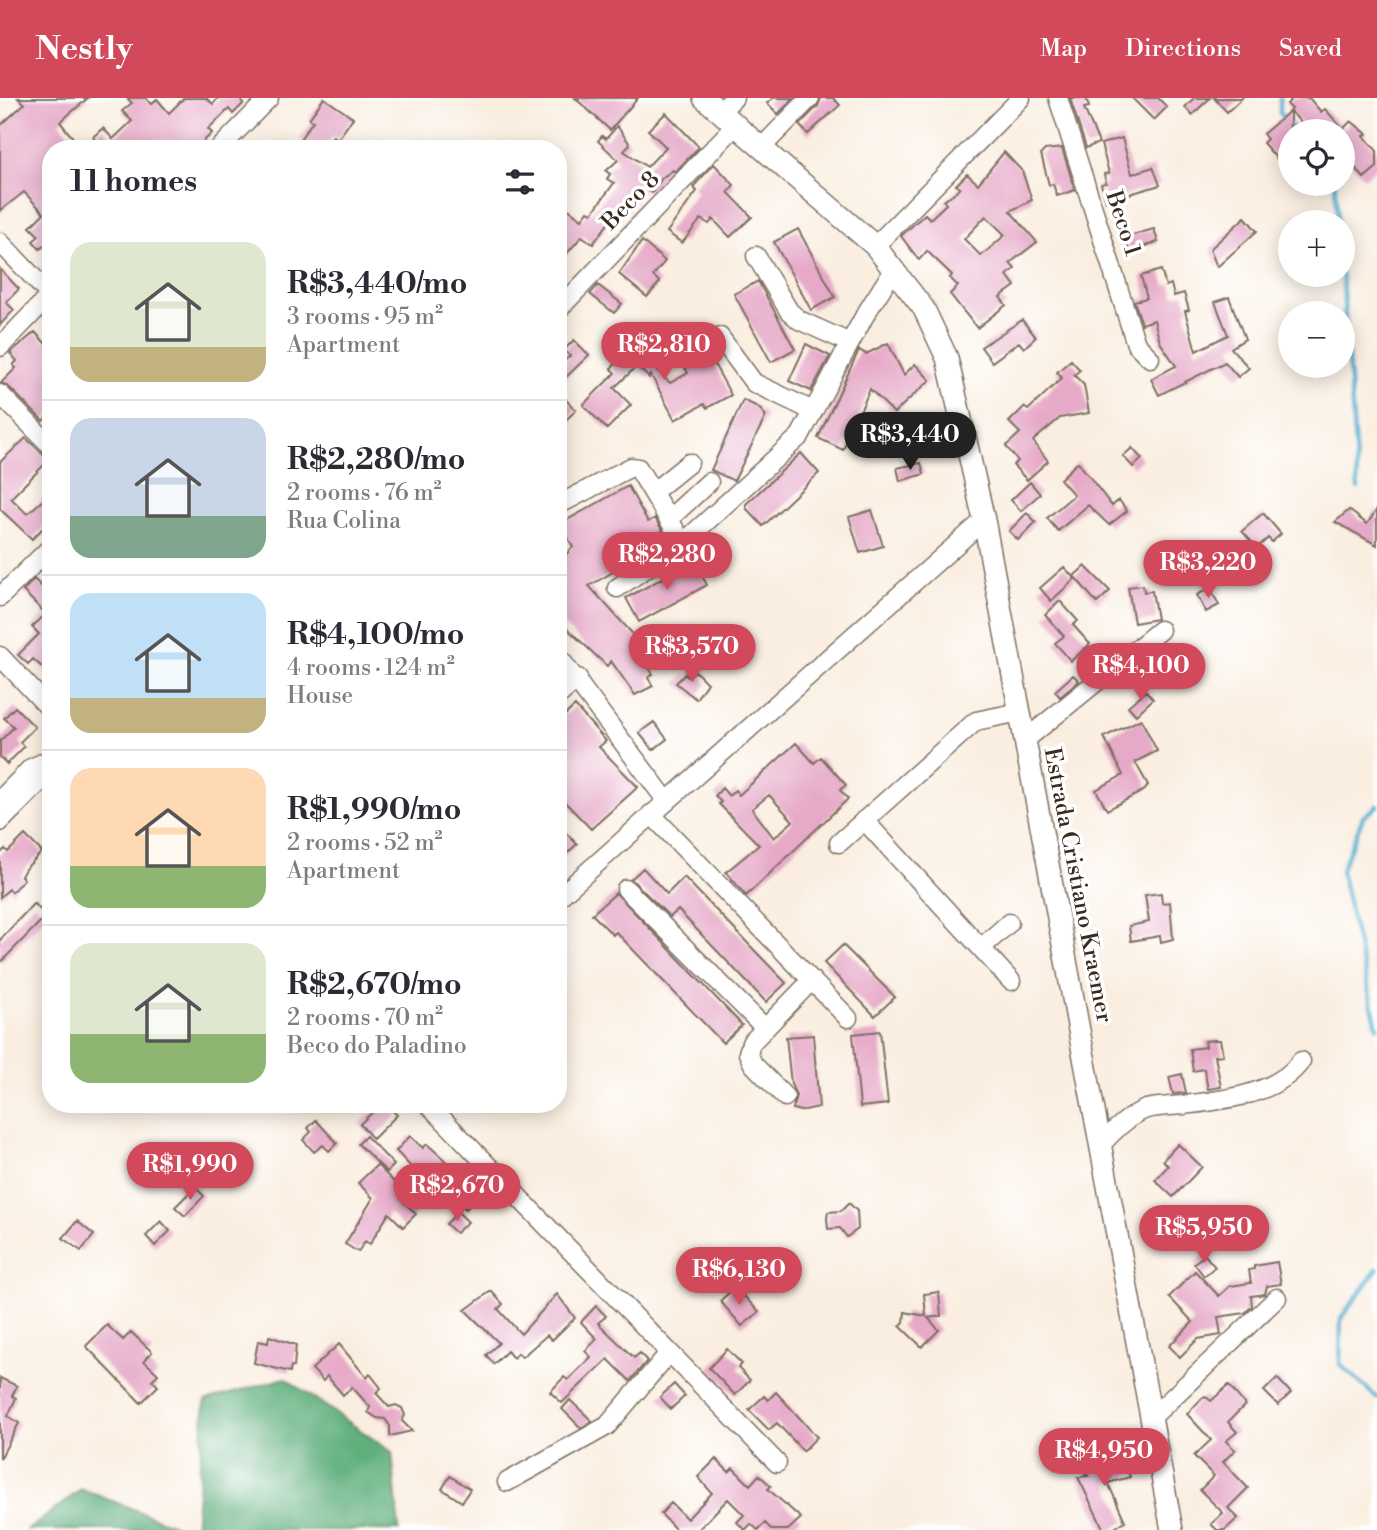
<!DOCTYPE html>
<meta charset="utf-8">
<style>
body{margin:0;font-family:"Libre Bodoni",serif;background:#f7f7f7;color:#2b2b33;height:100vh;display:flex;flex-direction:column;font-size:26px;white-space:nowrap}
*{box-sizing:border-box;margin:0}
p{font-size:23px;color:#7c7c81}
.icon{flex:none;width:38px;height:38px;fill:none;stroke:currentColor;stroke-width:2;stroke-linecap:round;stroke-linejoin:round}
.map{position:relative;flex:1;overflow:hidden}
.panel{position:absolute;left:42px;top:42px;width:525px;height:973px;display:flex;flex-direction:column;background:#fff;border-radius:28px;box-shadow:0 4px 18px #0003}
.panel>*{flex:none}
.buttons{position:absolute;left:1278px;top:21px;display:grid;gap:14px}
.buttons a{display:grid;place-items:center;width:77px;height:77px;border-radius:50%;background:#fff;box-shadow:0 4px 18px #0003;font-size:35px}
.price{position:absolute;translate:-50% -60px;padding:0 16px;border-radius:24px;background:#d1495b;color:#fff;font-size:23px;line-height:46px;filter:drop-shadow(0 2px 4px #0008)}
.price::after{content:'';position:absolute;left:50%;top:42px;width:21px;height:16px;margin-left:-10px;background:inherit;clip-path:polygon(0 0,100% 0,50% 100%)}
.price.active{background:#222;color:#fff}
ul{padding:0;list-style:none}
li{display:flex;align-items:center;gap:21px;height:175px;padding:0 28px}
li+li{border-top:2px solid #e1e1e2}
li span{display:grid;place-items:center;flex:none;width:196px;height:140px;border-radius:21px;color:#555}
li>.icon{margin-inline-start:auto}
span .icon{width:84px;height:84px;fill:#fffc;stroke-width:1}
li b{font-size:30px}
h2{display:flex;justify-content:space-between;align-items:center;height:84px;padding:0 28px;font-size:30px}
header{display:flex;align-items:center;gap:42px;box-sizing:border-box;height:98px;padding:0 35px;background:#d1495b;color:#fff}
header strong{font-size:33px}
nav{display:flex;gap:38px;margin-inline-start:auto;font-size:24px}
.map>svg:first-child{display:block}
.forest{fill:#5eaf7b;stroke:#4c6c4c;stroke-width:2}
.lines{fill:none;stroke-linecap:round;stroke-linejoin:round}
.stream{stroke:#53aed0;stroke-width:4.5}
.building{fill:#e6a9c7;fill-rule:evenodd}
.minor-casing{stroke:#7e6f62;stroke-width:21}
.major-casing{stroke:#7e6f62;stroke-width:24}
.minor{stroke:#fff;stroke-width:18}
.major{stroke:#fff;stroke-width:21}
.labels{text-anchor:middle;stroke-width:7;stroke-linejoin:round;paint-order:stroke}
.street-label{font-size:23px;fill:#3b2a1e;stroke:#fff}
</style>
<header>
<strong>Nestly</strong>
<nav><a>Map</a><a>Directions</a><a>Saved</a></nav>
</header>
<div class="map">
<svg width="1377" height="1432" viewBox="0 0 1377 1432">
<rect width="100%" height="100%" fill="#fff"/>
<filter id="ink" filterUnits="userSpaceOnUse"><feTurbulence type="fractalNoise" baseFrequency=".0143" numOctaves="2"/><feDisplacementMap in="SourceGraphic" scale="14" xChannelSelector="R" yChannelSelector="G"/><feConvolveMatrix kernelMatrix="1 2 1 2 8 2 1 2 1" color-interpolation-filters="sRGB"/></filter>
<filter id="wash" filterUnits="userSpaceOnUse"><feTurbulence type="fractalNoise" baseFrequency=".00686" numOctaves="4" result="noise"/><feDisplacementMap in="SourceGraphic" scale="28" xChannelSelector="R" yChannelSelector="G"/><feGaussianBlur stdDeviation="1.57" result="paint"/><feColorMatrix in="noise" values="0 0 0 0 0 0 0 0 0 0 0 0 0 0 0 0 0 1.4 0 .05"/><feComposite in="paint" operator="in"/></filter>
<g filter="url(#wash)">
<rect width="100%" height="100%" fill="#faeee0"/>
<path class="forest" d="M285 1280 392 1354 399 1432H195L205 1303Z
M82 1391 186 1432H28Z"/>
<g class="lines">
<path class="stream" d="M1280 0V15L1295 33
M1335 86 1338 124
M1342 177 1358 390
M1377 708 1363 719 1341 773 1377 929
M1377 1171 1341 1220 1340 1266 1377 1300"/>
</g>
<g id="blocks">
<path class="building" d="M18 0H88L60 24 82 51H51V150L46 146 40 151 33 143 39 138 30 129 44 115 24 94 0 113V28L24 6Z
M127 0H146L151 6 157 1 169 15 184 0H206L213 6 218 0H240L243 6 233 16 229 11 208 31 212 35 196 51H102L93 39 103 30 113 41 132 23 122 13 132 5Z
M324 0 353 20 338 41 333 38 324 51H313L300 41 313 23 309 21Z
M575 0H638L610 32Z
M773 0H794L778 16 767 5Z
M821 0H833L840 7 808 36 799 27 818 8Z
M1070 0H1086L1089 9 1084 10 1099 45 1086 50Z
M1132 0H1158L1167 9 1154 22Z
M1194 0H1210L1192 17 1185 9Z
M1214 0H1242L1227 14Z
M1293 0H1309L1321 14 1325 11 1343 31 1351 23 1367 36 1364 38 1377 53V69L1364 80 1342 55V33H1309L1290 13 1292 11 1287 6Z
M1290 13V51L1278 62 1263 45 1267 41 1263 36Z
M666 15 699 49 675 74 673 72 662 80 652 95 645 90 628 113 621 108 593 146 582 138 558 166V119L567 110 582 121 588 113 592 115 614 85 607 81 610 76 606 73 618 62 598 43 602 38 606 41 617 28 630 46 624 53 647 69 666 49 648 32Z
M1122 40 1132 76 1153 69 1160 87 1106 103 1101 86 1106 85 1104 76 1109 75 1101 46Z
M1062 50 1075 92 1057 98 1053 86 1049 87 1041 56 1045 52Z
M1004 54 1022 73 1032 102 1010 113 1037 144 1010 165 1015 171 1007 177 1015 188 1000 199 1006 207 977 230 950 196 958 188 950 180 952 177 927 153 919 162 901 138 925 116 930 121 946 106 944 103 960 90 956 87 967 76 978 86ZM986 118 1005 137 981 158 964 141Z
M714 66 734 87 728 94 752 119 730 139 713 121 709 126 701 121 682 145 667 134 697 93 693 89Z
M1245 119 1257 133 1217 169 1210 151Z
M798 131 835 199 811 212 774 144Z
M1154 131 1158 144 1129 153 1125 139Z
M642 143 665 163 653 178 660 184 647 199 619 176Z
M0 171 19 191 6 204 14 212 0 227Z
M1161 172 1166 188 1171 186 1174 198 1184 195 1189 212 1185 213 1196 253 1228 237 1215 204 1229 199 1245 241 1231 250 1249 270 1238 279 1225 264 1159 297 1151 281 1176 268 1160 244 1154 222 1142 226 1134 203 1147 200 1141 178Z
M758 183 795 251 771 264 734 196Z
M598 187 622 206 614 215 590 196Z
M1022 222 1036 239 1024 250 1019 244 992 264 981 249Z
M694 229 731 297 707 310 704 306 675 322 651 277 649 280 637 268 614 290 631 307 607 331 583 307 615 275 611 271 619 262 616 259 629 245 670 285 688 275 670 242Z
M35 234 45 245 51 239V316L43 323 8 288 1 285 16 270 13 267 17 263 10 255Z
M574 242 589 257 558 287V268L570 258 564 252Z
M888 245 904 277 915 266 930 282 894 315 870 291 843 352 818 340 859 252 866 256Z
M806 246 830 258 811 293 789 283Z
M1071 262 1080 272 1074 277 1084 287 1089 315 1060 320 1033 343 1048 363 1027 382 1013 367 1018 363 1006 348 1020 335 1009 324 1024 309 1028 312 1062 280 1057 274Z
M558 294 576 312 564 324 558 317Z
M743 302 758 309 766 318 734 383 711 372Z
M26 340 49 362 11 400 27 416 51 395V422L32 441 0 411V364Z
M1132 350 1142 361 1133 369 1123 358Z
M801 355 819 375 763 428 746 410V406Z
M1078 364 1112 408 1119 402 1127 413 1109 427 1088 407 1058 433 1047 420 1074 397 1060 381Z
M921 365 924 376 900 383 897 370Z
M1030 384 1040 396 1021 413 1011 402Z
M628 388 648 424 655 420 668 442 589 488 651 556 654 565 648 569 653 576 648 580 653 588 635 597 611 563 607 568 558 522V465L573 449 560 426Z
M1377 411V447L1335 424 1349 412 1367 426Z
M872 412 883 448 860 455 849 419Z
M1027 415 1036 424 1018 442 1009 433Z
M1263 415 1281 436 1272 444 1268 440 1257 450 1242 433Z
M1201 442 1202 457 1187 458 1186 443Z
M694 463 707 487 639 524 626 500Z
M1085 468 1110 493 1097 505 1074 478Z
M1064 469 1075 481 1051 503 1040 490Z
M34 481 51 498V577L33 561 28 566 18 557 39 536 32 529 46 516 23 493Z
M1143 487 1144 494 1152 493 1157 521 1134 525 1128 489Z
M1210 490 1219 507 1206 514 1197 497Z
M1060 503 1078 523 1073 527 1090 546 1071 563 1055 545 1064 538 1045 517Z
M695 573 707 585 696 601 676 585 685 576 688 579Z
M1073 577 1079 583 1060 599 1055 593Z
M1146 593 1153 601 1136 617 1128 608Z
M575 608 606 643 599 649 638 689 591 731 558 697V623Z
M15 609 35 629 20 644 24 649 7 666 0 659V643L14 629 4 620Z
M1141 621 1157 653 1135 664 1148 687 1145 692 1107 712 1096 692 1123 677 1104 639Z
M654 624 667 641 653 652 639 635Z
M796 645 814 665 821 659 846 687 840 692 848 701 746 798 726 774 759 747 719 706 721 704 715 698 722 690 729 698 735 692 739 697ZM769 697 793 723 774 740 752 711Z
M558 727 577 746 558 764Z
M25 737 42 754 25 771 21 778 24 781 12 794 9 791 0 799V756L5 751 8 754Z
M643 770 667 796 684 779 786 885 766 904 678 812 670 819 631 781Z
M616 795 742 927 723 945 616 834 613 837 592 816Z
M1161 795 1162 805 1170 804 1173 841 1161 844 1160 838 1131 843 1129 828 1149 824 1145 797Z
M34 805 46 818 0 865V842Z
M843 847 895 899 875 918 824 865Z
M880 933 888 1006 860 1009 853 936Z
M813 937 819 1009 800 1013 793 1011 796 997 791 986 786 939Z
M1215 942H1220L1223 957 1215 958 1221 989 1208 991 1204 971 1193 973 1190 951 1206 949 1205 943Z
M1182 976 1186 995 1173 996 1169 979Z
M381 1006H386L397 1017 373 1041 360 1026Z
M316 1022 337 1045 329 1053 323 1047 314 1054 303 1042 311 1034 308 1030Z
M366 1038 394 1067 387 1074 358 1046Z
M410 1038 423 1050 427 1046 436 1054 481 1097 466 1111 444 1088 440 1092 425 1078 401 1101 416 1116 403 1129 389 1115 370 1146 365 1143 358 1154 345 1146 373 1100 358 1085 377 1067 396 1086 412 1070 396 1053Z
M1178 1046 1202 1069 1173 1099 1155 1082 1168 1068 1163 1062Z
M195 1089 204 1098 185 1118 175 1109Z
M849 1105 857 1113 858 1131 847 1139 840 1130 828 1131 827 1120 828 1114 841 1113Z
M458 1114 468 1124 456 1135 446 1126Z
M77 1123 94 1137 81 1153 63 1140Z
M161 1123 170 1133 155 1148 146 1138Z
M1205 1157 1215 1169 1204 1178 1194 1165Z
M1277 1164 1281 1186 1267 1188 1265 1196 1251 1198 1252 1208 1245 1215 1218 1219 1221 1237 1198 1241 1180 1259 1169 1248 1193 1224 1169 1199 1195 1173 1219 1198 1230 1188 1251 1185 1249 1172 1254 1171V1168Z
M733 1191 739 1197 741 1195 759 1214 742 1228 720 1203Z
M491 1193 503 1206 498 1211 521 1236 557 1196 575 1220 552 1242 547 1237 522 1259 518 1255 513 1260 507 1253 494 1266 486 1257 499 1245 465 1212Z
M939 1194 941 1218 928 1220 939 1232 922 1249 900 1228 904 1224 905 1214 926 1218 924 1196Z
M596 1208 606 1218 598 1225 634 1260 640 1255 647 1263 630 1283 608 1261 562 1305 550 1294 564 1279 568 1282 591 1259 585 1253 597 1241 581 1224Z
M107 1227 123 1242 131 1234 152 1254 144 1263 158 1276 152 1282 158 1288 141 1305 86 1248Z
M269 1238 296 1247 294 1269 291 1268 290 1274 254 1265 258 1243 268 1245Z
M339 1246 367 1280 370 1276 381 1290 376 1295 389 1309 396 1307 402 1310 405 1317 402 1323 412 1333 390 1338V1328L385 1321 377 1320 368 1314 370 1309 352 1289 343 1297 327 1278 323 1283 312 1271Z
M727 1251 742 1266 738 1270 750 1282 735 1297 709 1270Z
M0 1280 17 1288 12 1298 16 1300 8 1318 19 1325 0 1361Z
M1277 1280 1291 1295 1278 1307 1264 1293Z
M674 1286 685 1298 671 1311 660 1299Z
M1229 1287 1245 1307 1228 1324 1237 1334 1226 1343 1235 1352 1223 1364 1248 1390 1228 1410 1238 1420 1225 1432H1217L1211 1426 1223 1415 1200 1392 1214 1378 1194 1358 1211 1342 1187 1316 1202 1300 1205 1298 1211 1303Z
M776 1294 817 1339 803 1353 777 1325 769 1332 749 1312 764 1298 768 1302Z
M570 1302 591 1322 592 1323 581 1330 562 1311Z
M1085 1357 1091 1363 1110 1358 1112 1363 1125 1359 1130 1379 1108 1385 1125 1423 1112 1432H1104L1078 1379 1088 1378 1076 1366Z
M716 1361 729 1374 733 1370 750 1387 759 1377 771 1388 768 1391 801 1420 788 1432H772L765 1425 758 1432 751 1426 745 1432 737 1424 744 1417 728 1401 698 1432H676L661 1416 671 1405 687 1421 712 1395 698 1379Z
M450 1378 470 1391 462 1404 442 1391Z"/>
</g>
</g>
<g filter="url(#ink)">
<use href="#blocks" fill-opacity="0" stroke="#7e6f62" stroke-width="2"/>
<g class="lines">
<defs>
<path id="minor" d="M1058 0 1136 246 1150 260
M721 13 734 0
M763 48 810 0
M219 51 269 0
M0 144 50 197
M875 148 1021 0
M756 158 789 213 799 222 850 245
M558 212 737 26
M720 239 754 285 813 313
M0 249 51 196
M0 296 51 348
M653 394 689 365
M558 407 631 369 638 370 683 445
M669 421 709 384
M617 490 683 445 800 338 865 217 894 171
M0 499 51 449
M0 558 51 612
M558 558 666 702
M558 598 578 580
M1025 642 1160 532
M0 702 31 670 51 661
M651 716 848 920
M864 722 1011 883
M0 724 41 683 51 661
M839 745 976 623 1020 614
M626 791 765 930
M558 800 984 422
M981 850 1009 825
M785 999 753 966 748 955 751 945 812 882
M428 1006 777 1365
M1100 1048C1113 1033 1128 1018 1146 1011 1158 1008 1172 1008 1184 1007 1223 1002 1277 997 1301 963
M1151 1320 1277 1200
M507 1384 607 1328 669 1255"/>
<path id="major" d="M704 0 875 148 924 211 947 260 984 422 1172 1432"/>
</defs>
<use href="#minor" class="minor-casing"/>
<use href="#major" class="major-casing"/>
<use href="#minor" class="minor"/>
<use href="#major" class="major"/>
</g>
</g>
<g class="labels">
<g class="street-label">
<text transform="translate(630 102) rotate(-46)" y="8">Beco 8</text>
<text transform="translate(1124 125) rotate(72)" y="8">Beco 1</text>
<text transform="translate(1079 787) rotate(79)" y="8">Estrada Cristiano Kraemer</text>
</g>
</g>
</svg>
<div class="buttons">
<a><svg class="icon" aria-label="locate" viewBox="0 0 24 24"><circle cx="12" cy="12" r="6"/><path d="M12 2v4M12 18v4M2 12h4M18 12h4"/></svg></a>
<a>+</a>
<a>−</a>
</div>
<b class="price" style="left:664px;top:284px">R$2,810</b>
<b class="price active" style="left:910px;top:374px">R$3,440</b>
<b class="price" style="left:667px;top:494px">R$2,280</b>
<b class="price" style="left:1208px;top:502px">R$3,220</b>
<b class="price" style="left:692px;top:586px">R$3,570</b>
<b class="price" style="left:1141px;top:605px">R$4,100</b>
<b class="price" style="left:190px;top:1104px">R$1,990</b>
<b class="price" style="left:457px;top:1125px">R$2,670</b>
<b class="price" style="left:1204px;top:1167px">R$5,950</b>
<b class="price" style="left:739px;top:1209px">R$6,130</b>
<b class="price" style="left:1104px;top:1390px">R$4,950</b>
<section class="panel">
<h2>11 homes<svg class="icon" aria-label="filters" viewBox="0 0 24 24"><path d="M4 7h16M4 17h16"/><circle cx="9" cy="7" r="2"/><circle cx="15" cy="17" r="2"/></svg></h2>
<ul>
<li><span style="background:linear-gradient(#dfe7d0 75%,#c2b280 0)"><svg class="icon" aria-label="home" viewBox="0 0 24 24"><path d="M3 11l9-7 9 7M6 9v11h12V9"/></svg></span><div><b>R$3,440/mo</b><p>3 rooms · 95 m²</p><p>Apartment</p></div></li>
<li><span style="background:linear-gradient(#c9d6e8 70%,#7fa58c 0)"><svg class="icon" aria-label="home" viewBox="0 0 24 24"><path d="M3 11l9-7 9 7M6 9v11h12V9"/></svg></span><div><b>R$2,280/mo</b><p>2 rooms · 76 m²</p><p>Rua Colina</p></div></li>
<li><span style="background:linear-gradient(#bfe0f5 75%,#c2b280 0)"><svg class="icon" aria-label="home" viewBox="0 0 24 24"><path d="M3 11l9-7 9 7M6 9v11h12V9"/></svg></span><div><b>R$4,100/mo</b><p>4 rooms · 124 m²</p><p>House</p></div></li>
<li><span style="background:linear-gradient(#ffd9b3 70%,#8fb573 0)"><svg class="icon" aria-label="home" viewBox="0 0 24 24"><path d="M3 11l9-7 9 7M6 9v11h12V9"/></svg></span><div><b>R$1,990/mo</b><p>2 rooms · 52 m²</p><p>Apartment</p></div></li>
<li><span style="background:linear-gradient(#dfe7d0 65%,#8fb573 0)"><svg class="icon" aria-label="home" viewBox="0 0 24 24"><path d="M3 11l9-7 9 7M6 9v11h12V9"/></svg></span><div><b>R$2,670/mo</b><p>2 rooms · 70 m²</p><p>Beco do Paladino</p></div></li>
</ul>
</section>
</div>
